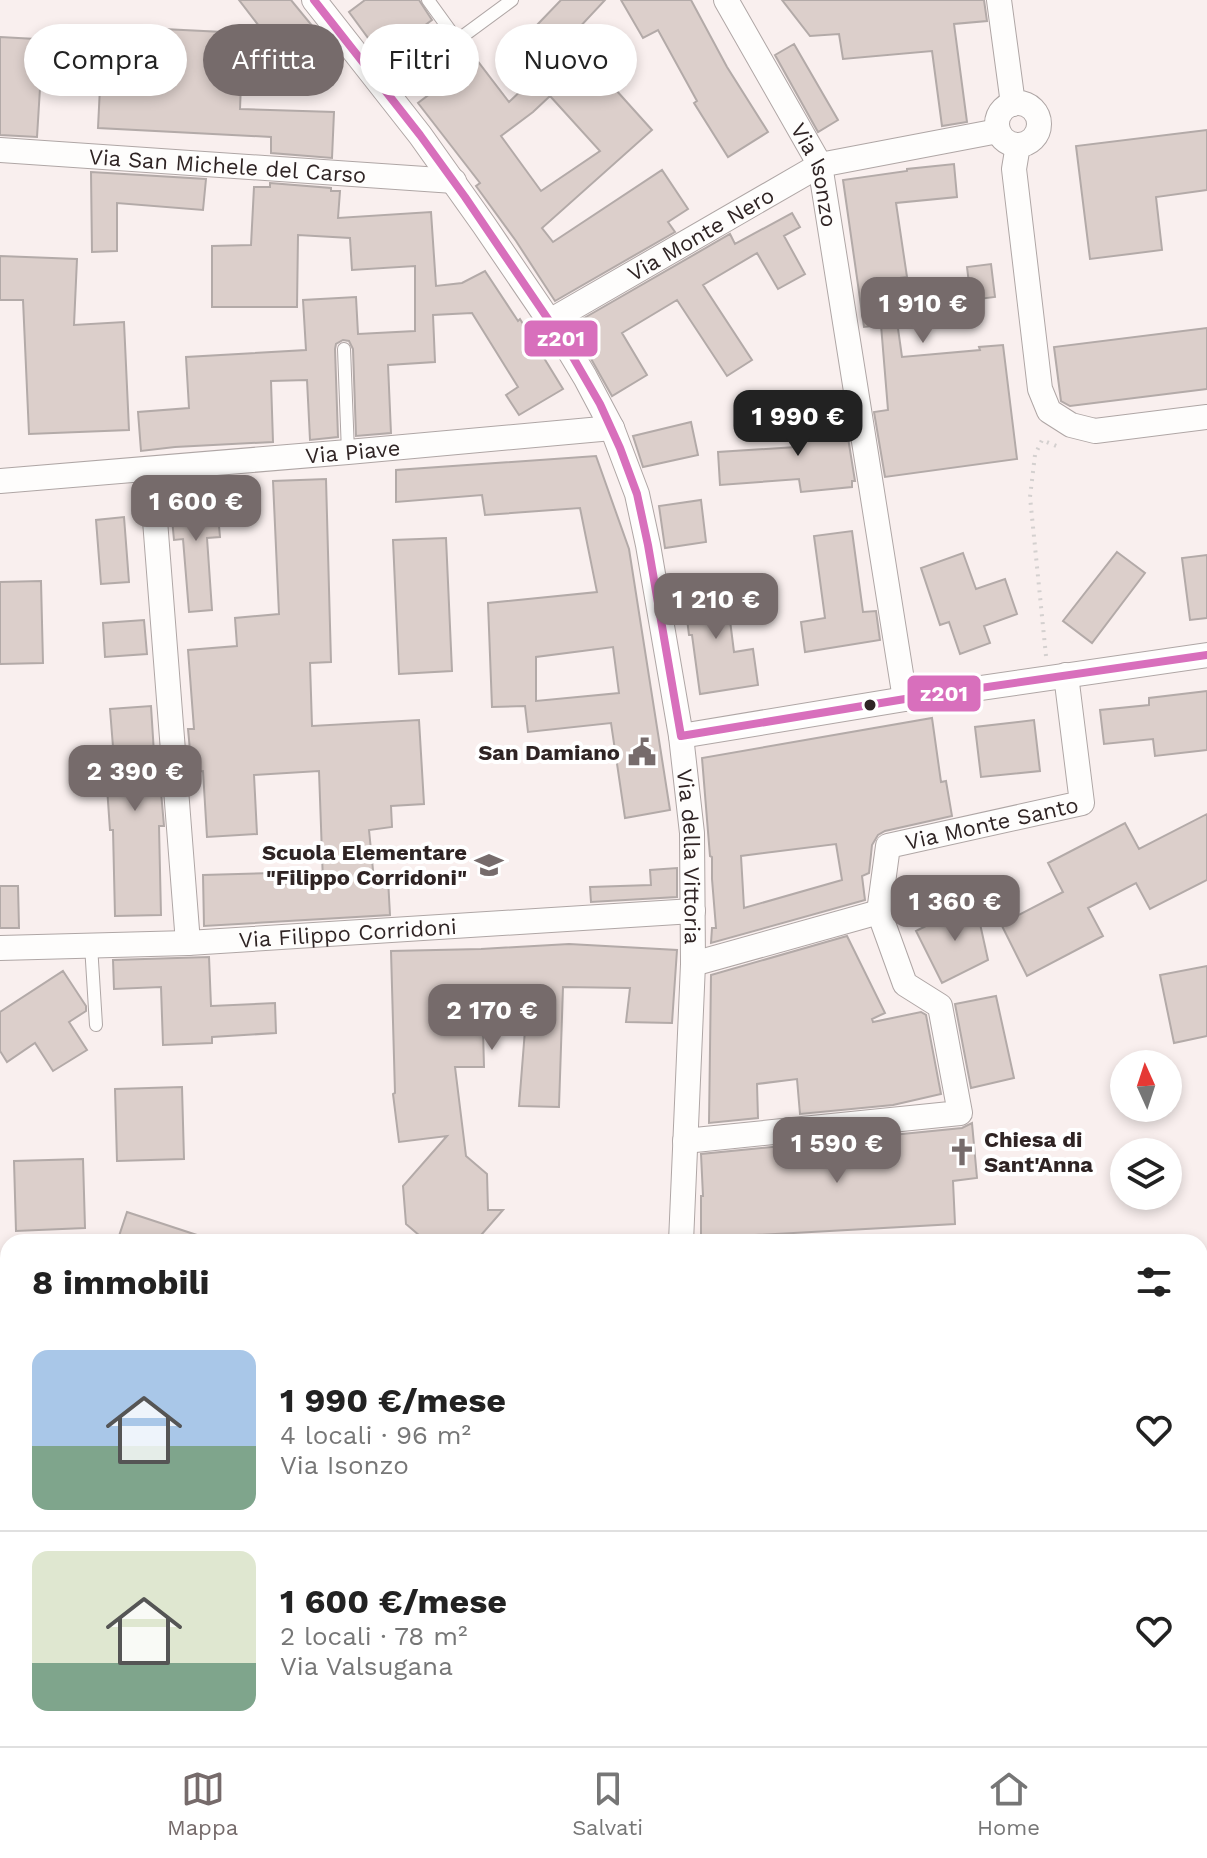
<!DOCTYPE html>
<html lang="it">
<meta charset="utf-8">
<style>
body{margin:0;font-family:"Work Sans",sans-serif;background:#f6f6f6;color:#222;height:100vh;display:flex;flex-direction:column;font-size:30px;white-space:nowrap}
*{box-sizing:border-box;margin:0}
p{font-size:26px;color:#767676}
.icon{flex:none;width:44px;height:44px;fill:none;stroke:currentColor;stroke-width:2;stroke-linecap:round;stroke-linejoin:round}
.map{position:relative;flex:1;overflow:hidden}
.side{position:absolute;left:0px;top:1234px;width:1208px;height:512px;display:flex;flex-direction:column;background:#fff;border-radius:24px 24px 0 0;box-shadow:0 4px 12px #0003}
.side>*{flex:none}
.top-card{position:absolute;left:24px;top:24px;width:800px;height:72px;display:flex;gap:16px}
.needle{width:52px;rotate:357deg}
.fabs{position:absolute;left:1110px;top:1050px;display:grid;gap:16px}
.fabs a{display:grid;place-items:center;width:72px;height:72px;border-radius:50%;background:#fff;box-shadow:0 4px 12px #0003;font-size:40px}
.price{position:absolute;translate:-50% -68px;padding:0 18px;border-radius:16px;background:#766b6b;color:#fff;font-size:26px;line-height:52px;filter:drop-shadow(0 2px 4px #0008)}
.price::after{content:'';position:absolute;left:50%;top:48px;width:24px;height:18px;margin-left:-12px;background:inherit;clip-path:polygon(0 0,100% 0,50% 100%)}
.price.active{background:#222;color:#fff}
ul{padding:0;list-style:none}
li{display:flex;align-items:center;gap:24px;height:200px;padding:0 32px}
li+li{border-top:2px solid #e0e0e0}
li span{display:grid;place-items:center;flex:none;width:224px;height:160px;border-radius:16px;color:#555}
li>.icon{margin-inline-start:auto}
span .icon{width:96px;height:96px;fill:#fffc;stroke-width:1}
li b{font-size:34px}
h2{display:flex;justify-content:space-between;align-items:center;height:96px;padding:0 32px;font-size:34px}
.chip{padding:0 28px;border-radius:36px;background:#fff;box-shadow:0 4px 12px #0003;font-size:28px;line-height:72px}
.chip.active{background:#766b6b;color:#fff}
.tabs{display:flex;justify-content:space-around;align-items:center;height:112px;border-top:2px solid #e0e0e0;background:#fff;font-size:22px;color:#767676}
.tabs a{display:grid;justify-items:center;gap:4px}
.tabs .active{color:#766b6b}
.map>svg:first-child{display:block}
.building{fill:#dccfcb;stroke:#b3aaa8;stroke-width:2;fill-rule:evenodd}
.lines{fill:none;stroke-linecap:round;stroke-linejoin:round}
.service-casing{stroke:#afa6a5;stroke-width:14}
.minor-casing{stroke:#afa6a5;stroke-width:26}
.path{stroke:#d4d0cf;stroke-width:4;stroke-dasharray:2 6;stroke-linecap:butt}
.service{stroke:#fefdfc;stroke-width:12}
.minor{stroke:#fefdfc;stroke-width:24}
.bus-1-casing{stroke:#fff;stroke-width:14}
.bus-1{stroke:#d86fbc;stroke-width:8}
.bus-dot{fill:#2f2424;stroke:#fff;stroke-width:3}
.labels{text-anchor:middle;stroke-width:8;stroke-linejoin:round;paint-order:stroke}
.street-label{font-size:22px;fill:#2f2424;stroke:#fff}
.poi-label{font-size:22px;font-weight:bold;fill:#2f2424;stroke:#fff;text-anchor:end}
.line-badge{stroke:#fff;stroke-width:3}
.badge-label{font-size:22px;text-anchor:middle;font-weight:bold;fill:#fff}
</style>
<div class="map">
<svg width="1207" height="1746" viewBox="0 0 1207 1746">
<rect width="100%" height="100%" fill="#f9efee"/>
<path class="building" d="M239 0H291L337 56 279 52Z
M365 0H419L432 20 382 57 349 12Z
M561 0H605L575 32 594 53 588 59 652 130 542 228 553 242 662 170 688 209 668 222 675 232 555 301 516 241 476 186 480 183 418 103 476 59 509 102 563 51 536 26ZM550 96 600 151 541 191 501 136 533 112Z
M621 0H691L727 67 768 132 728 157 694 103 697 101 658 30 643 38Z
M782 0H984L987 21 954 24 967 122 942 126 932 51 843 59 839 34 810 36Z
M103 26 243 33 240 109 334 112 332 158 271 153V137L98 128Z
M0 37 54 40 52 73 41 72 37 137 0 135Z
M794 44 838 120 818 132 775 55Z
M1207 130V190L1156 197 1162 250 1090 259 1076 146Z
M954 164 957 197 896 203 907 277 891 279 902 357 980 350 979 347 1003 345 1017 459 885 477 874 412 888 410 881 325 864 327 843 180 907 171V169Z
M91 172 206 179 203 210 117 203V251L92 252Z
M270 183 331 188V191H340L338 218 431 212 436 286 462 283 485 271 518 321 520 319 563 389 519 415 506 395 518 387 472 313 433 315 435 362 388 365 391 433 356 436 353 349 349 341 343 340 336 344 335 349 338 437 310 440 307 380 271 381 273 442 175 447 141 451 138 412 189 408 186 357 306 350 303 300 356 297 358 334 415 331V266L352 270 350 238 298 235 297 307H212V246L251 245 254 187H270Z
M792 213 800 227 784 236 805 274 778 289 757 253 703 285 752 360 727 376 677 300 622 333 647 375 612 396 572 325 730 234 735 244Z
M0 256 77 259 74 325 124 322 129 430 29 434 23 300H0Z
M991 264 995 297 971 300 967 267Z
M1207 328V389L1070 406 1061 401 1054 347Z
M844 413 855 481H852V487L801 492 799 479 720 485 718 452 796 447 793 418Z
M691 422 698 455 643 467 633 436Z
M596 456 629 549 670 810 625 818 611 723 528 732 525 706 492 707 488 603 597 592 580 508 485 515 482 495 396 502V470ZM613 647 619 693 536 701V657Z
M326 479 331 662 310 663 312 726 419 720 424 804 391 806 392 827 369 830 374 880 388 879 390 915 204 926 203 875 274 873V885L323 882 319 771 254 775 257 834 207 837 203 771 192 772 188 729H194L188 650 237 646 235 618 279 614 273 481Z
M216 493 220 537 207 538 212 610 189 612 183 539 174 540 170 497Z
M701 500 706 542 665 548 659 506Z
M124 517 129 582 101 584 96 520Z
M852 531 863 612 876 611 880 640 805 652 801 622 825 618 814 536Z
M446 538 452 671 399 674 393 540Z
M1117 552 1145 573 1092 643 1063 621Z
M963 553 976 589 1005 579 1017 614 984 626 990 643 960 654 949 622 940 625 921 568Z
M1207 555V618L1190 620 1182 558Z
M41 581 43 663 0 664V582Z
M725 581 734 652 753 649 758 685 700 694 692 635H689L683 587Z
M144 620 147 654 105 657 103 623Z
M1207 691V750L1155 756 1153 739 1104 744 1100 710 1149 705V698Z
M151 706 155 769H159L164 826H159L161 915 115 916 113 830H110L106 773 115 772 110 709Z
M932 718 941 782 946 781 952 816 885 831 878 835 872 845 869 873 862 876 865 900 711 943 712 928H716L712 879V857L710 856 702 758ZM836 844 842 880 744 908 741 856Z
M1034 720 1040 771 981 777 975 727Z
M1207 814V880L1150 909 1136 883 1088 908 1103 936 1027 976 1001 924 1063 892 1048 863 1125 823 1139 849Z
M677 868V897L591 902 590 887 651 885 650 870Z
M0 886H18L19 928H0Z
M975 901 988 960 942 983 916 931Z
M847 936 885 1013 872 1019 873 1022 921 1012 926 1015 941 1094 893 1105 800 1114 797 1079 757 1084 758 1118 709 1123 711 975Z
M569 944 677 950 672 1023 626 1022 630 988 563 987 559 1107 519 1106 528 992 482 994 484 1067H455L466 1156 487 1174 488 1210H503L475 1242H427L406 1224 403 1186 447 1136 399 1142 393 1094 395 1093 391 951 481 949Z
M209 957 211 1006 275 1003 276 1033 212 1037V1043L163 1045 161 987 114 989 113 960Z
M1207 966V1036L1174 1043 1160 975Z
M63 971 86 1006V1011L69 1022 87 1050 53 1071 35 1043 7 1062 0 1051V1012Z
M996 996 1014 1078 971 1088 955 1004Z
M182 1087 184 1159 117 1161 115 1089Z
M972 1123 977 1178 953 1181 955 1224 701 1238V1196H703L701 1154 962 1128Z
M83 1159 85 1228 16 1231 14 1161Z
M127 1212 206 1238 205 1242H117Z"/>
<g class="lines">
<defs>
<path id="service" d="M428 0 457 40
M387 92 512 0
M344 349 348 452
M91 945 96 1025"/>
<g id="minor">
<path id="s1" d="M314 0 420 135 484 225 567 347 585 377 612 428 637 494 648 545 681 736 692 833 693 964 681 1242"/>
<path id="s2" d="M726 0 820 165 905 699"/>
<path d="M999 0 1013 104"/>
<circle cx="1018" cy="124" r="21"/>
<path d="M1018 145 1014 169 1040 389 1049 411 1071 425 1095 431 1207 417"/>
<path id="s3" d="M0 150 454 181"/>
<path id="s4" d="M550 321 820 165 998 131"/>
<path d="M151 469 188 943"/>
<path id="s5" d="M0 481 348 452 612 428"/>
<path d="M681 736 905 699 1207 655"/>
<path id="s6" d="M0 948 188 943 693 911"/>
<path d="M693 964 879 912"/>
<path id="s7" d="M685 1141 960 1113 940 1006 905 984 879 912 888 846 1082 803 1066 675"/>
<path d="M1200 1498 1207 1497"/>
<path d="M0 1539H8"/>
<path d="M148 1746V1738"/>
<path d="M389 1746V1738"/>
<path d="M706 1746V1738"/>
</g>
</defs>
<use href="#service" class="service-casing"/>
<use href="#minor" class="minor-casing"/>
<path class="path" d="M1046 656 1030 497 1035 455 1042 440 1061 448
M820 1746V1738"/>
<use href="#service" class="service"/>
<use href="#minor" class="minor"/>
<defs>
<path id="bus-1" d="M314 0 420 135 465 197 567 347 600 404 620 448 637 494 648 545 681 736
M681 736 905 699 1207 655"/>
</defs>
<use href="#bus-1" class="bus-1-casing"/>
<use href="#bus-1" class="bus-1"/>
</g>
<defs>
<symbol id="civic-bare" viewBox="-9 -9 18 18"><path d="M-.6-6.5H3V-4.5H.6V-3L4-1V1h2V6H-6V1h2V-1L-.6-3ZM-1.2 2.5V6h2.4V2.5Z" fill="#766b6b" stroke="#fff" stroke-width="2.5" paint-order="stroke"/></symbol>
<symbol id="school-bare" viewBox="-9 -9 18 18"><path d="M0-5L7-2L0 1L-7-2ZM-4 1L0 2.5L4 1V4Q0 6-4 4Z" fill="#766b6b" stroke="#fff" stroke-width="2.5" paint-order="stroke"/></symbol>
<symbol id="church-bare" viewBox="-9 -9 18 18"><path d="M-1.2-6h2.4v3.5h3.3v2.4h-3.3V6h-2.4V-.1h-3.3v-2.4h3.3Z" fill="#766b6b" stroke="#fff" stroke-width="2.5" paint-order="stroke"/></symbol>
</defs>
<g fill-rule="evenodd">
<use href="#civic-bare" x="622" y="732" width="40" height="40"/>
<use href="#school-bare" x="469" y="845" width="40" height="40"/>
<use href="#church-bare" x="942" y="1132" width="40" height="40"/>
</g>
<circle class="bus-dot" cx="870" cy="705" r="7"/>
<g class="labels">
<g class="street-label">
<text dy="8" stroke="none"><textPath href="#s3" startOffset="228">Via San Michele del Carso</textPath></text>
<text dy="8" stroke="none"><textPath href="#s2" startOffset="198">Via Isonzo</textPath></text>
<text dy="8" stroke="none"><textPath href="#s4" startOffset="174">Via Monte Nero</textPath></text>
<text dy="8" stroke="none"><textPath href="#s5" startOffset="354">Via Piave</textPath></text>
<text dy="8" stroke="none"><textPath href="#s7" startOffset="676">Via Monte Santo</textPath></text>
<text dy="8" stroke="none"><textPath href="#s1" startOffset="960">Via della Vittoria</textPath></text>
<text dy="8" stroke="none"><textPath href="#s6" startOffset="348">Via Filippo Corridoni</textPath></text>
</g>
<g class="poi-label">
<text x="620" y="760">San Damiano</text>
<text x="467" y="860">Scuola Elementare<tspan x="467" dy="25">"Filippo Corridoni"</tspan></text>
<text x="984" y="1147" text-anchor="start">Chiesa di<tspan x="984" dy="25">Sant'Anna</tspan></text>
</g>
</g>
<g class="line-badge">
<rect x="523" y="319" width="76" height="39" rx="8" fill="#d86fbc"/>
<rect x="906" y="674" width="76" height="39" rx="8" fill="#d86fbc"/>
</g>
<g class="badge-label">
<text x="561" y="346">z201</text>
<text x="944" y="701">z201</text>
</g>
</svg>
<div class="fabs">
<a><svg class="needle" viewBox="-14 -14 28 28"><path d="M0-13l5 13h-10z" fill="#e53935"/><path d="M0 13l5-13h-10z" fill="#767676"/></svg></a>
<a><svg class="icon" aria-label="layers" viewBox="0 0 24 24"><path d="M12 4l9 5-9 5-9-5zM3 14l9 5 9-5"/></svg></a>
</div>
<b class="price" style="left:923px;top:345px">1 910 €</b>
<b class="price active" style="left:798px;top:458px">1 990 €</b>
<b class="price" style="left:196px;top:543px">1 600 €</b>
<b class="price" style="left:716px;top:641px">1 210 €</b>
<b class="price" style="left:135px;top:813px">2 390 €</b>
<b class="price" style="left:955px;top:943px">1 360 €</b>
<b class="price" style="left:492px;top:1052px">2 170 €</b>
<b class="price" style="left:837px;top:1185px">1 590 €</b>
<div class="top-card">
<a class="chip">Compra</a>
<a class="chip active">Affitta</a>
<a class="chip">Filtri</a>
<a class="chip">Nuovo</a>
</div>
<section class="side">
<h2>8 immobili<svg class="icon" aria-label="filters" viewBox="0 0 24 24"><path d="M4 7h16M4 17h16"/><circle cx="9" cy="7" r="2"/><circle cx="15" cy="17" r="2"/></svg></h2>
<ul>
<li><span style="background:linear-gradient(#a9c7e8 60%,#7fa58c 0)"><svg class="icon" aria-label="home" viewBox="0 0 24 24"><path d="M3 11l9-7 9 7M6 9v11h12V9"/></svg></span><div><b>1 990 €/mese</b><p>4 locali · 96 m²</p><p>Via Isonzo</p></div><svg class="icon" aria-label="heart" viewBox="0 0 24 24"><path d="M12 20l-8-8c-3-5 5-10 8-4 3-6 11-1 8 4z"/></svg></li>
<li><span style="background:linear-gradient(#dfe7d0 70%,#7fa58c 0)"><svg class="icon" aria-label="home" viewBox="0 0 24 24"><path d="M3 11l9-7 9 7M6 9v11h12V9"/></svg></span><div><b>1 600 €/mese</b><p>2 locali · 78 m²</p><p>Via Valsugana</p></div><svg class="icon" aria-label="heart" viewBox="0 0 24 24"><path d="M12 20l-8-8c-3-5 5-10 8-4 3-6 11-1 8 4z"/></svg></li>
</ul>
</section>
</div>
<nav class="tabs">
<a class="active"><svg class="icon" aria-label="map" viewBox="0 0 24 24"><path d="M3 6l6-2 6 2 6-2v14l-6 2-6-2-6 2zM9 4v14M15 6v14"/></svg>Mappa</a>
<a><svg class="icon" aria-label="saved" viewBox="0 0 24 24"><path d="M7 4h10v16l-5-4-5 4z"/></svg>Salvati</a>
<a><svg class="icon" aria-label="home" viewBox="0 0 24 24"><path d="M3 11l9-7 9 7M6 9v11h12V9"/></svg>Home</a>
</nav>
